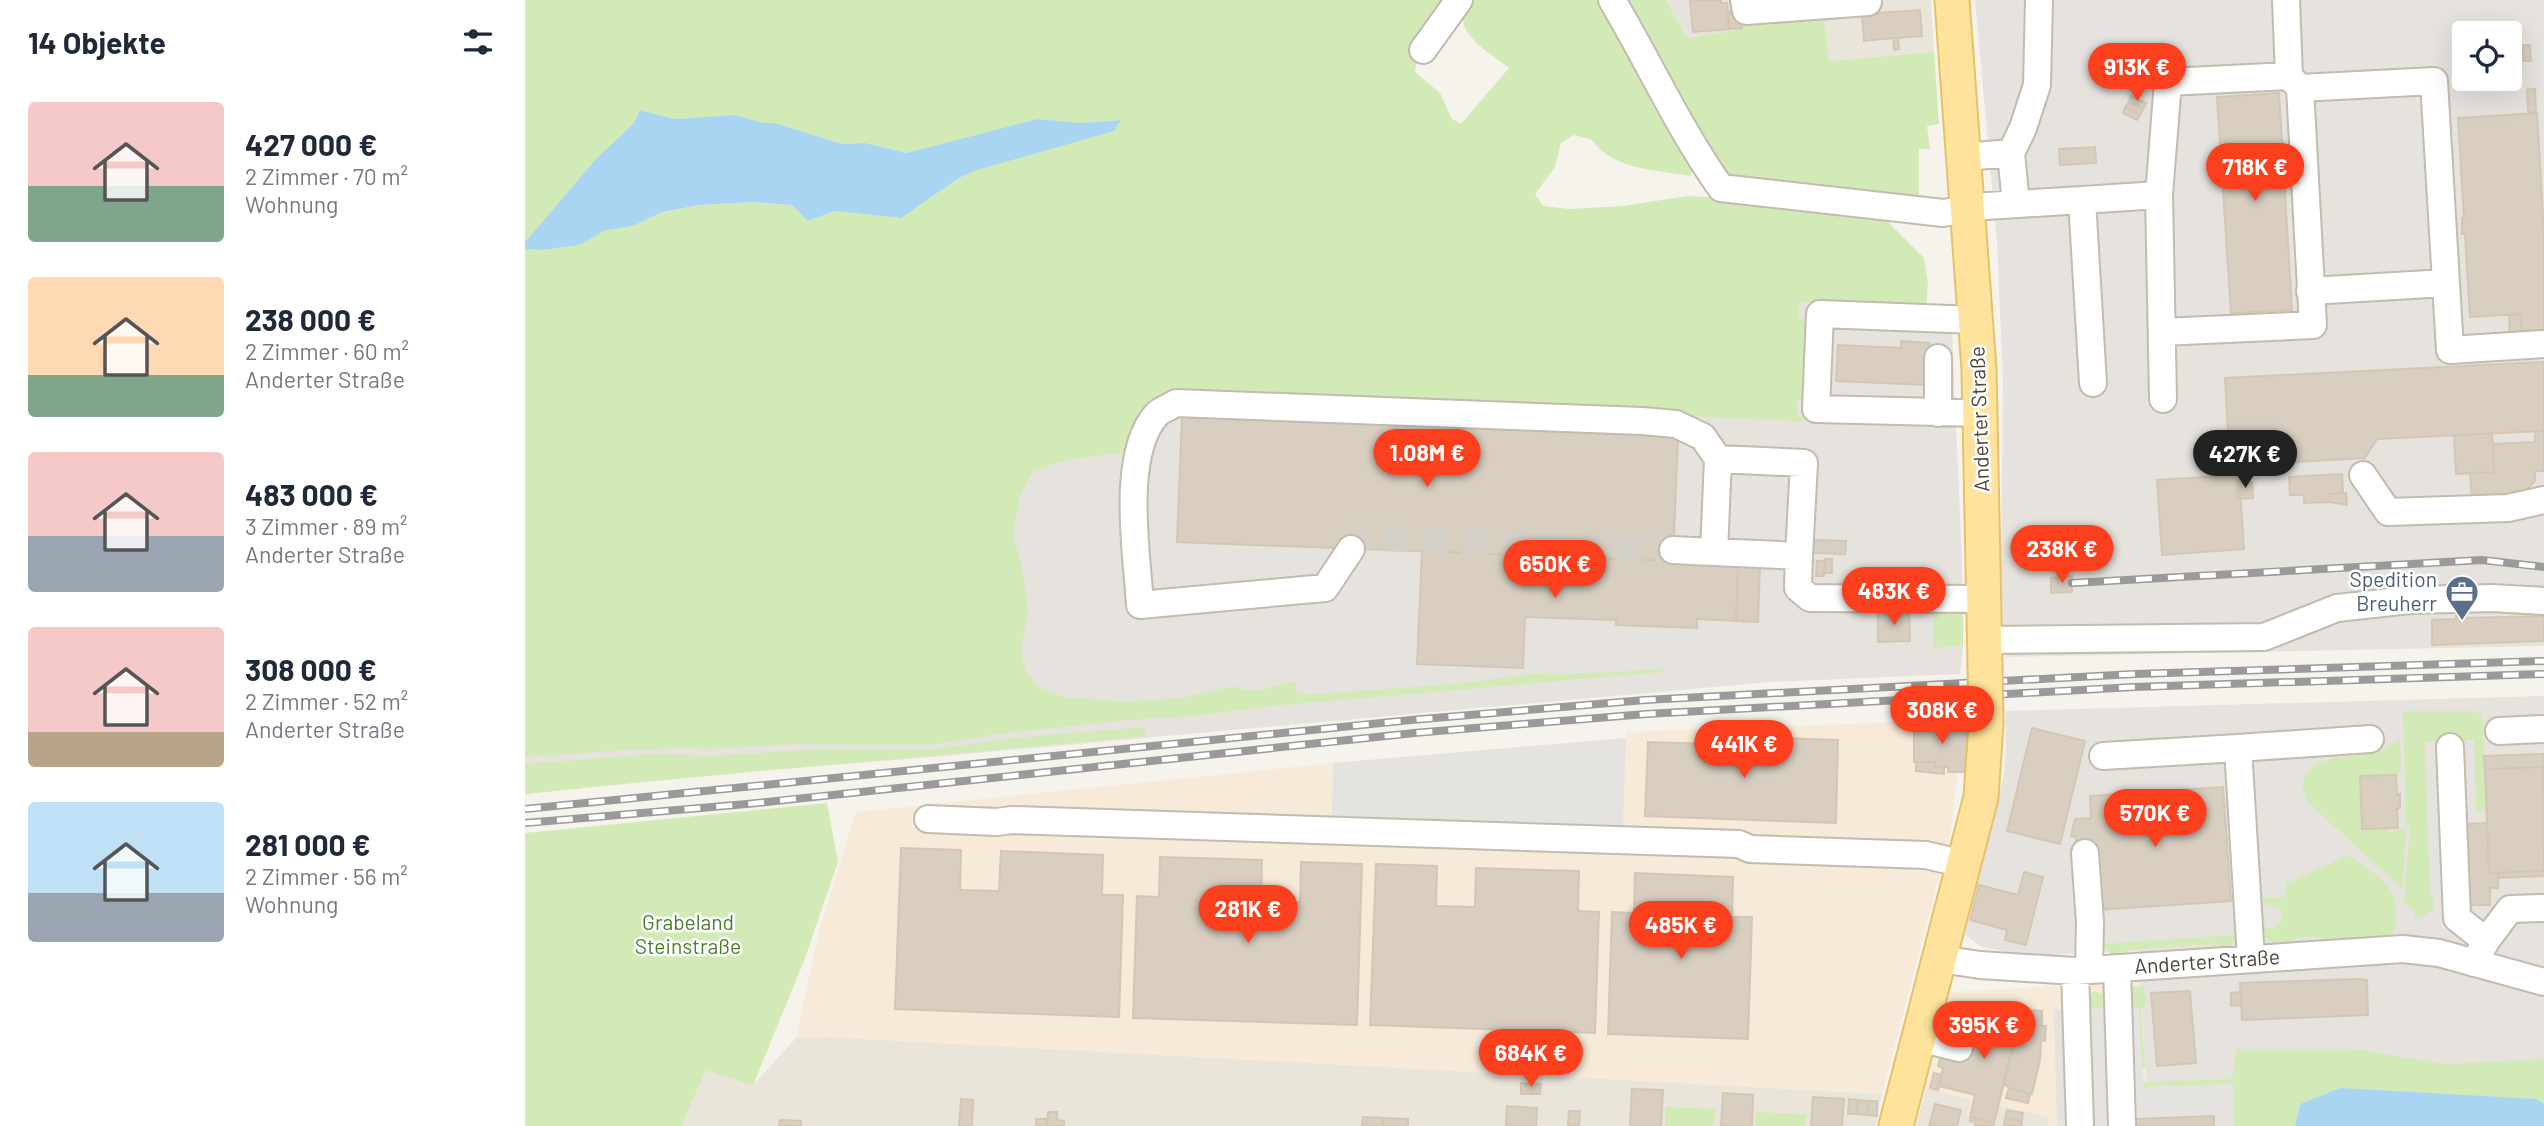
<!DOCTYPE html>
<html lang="de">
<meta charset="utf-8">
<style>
body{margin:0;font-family:Barlow,sans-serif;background:#f2f2f3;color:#1f2937;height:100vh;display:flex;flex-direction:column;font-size:26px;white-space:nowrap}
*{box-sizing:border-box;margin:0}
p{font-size:23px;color:#747a83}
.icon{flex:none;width:38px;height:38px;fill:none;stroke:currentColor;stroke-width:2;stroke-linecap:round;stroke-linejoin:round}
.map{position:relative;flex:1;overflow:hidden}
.details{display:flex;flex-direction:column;background:#fff;width:525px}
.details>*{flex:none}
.tools{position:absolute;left:1927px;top:21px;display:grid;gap:14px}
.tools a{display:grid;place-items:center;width:70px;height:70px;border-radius:7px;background:#fff;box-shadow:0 7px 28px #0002;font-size:35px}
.price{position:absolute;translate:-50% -60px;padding:0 16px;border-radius:24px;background:#fc3f1d;color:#fff;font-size:23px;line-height:46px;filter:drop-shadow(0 2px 4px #0008)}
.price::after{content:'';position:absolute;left:50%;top:42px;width:21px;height:16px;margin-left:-10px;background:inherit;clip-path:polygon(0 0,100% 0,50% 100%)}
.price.on{background:#222;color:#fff}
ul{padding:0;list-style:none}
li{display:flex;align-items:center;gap:21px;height:175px;padding:0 28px}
li span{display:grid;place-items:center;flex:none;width:196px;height:140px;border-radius:7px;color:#555}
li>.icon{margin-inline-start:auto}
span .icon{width:84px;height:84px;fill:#fffc;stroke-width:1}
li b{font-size:30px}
h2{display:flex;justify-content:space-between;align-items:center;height:84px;padding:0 28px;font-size:30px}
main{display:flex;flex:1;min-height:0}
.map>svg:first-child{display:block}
.residential{fill:#eae5da}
.commercial{fill:#f7ead8}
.industrial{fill:#e6e2dd;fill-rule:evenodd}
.green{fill:#d2eab5}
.parking{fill:#e5e3e0}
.water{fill:#a9d4f2}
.building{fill:#d8cfc1;stroke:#d3c7b4;stroke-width:2}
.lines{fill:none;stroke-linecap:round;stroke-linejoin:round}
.minor-tunnel{stroke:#d4d0c8;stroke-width:26;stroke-dasharray:26 13;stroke-linecap:butt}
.minor-casing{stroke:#c2bbae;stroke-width:30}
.major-casing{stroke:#e6c16a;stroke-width:37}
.minor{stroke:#fff;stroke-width:26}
.major{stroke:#ffe39c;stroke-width:33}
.rail-casing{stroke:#9a9a9a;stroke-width:8}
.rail{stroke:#fff;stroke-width:5;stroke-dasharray:16;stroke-linecap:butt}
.major-bridge-casing{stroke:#e6c16a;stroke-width:37;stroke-linecap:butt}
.major-bridge{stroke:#ffe39c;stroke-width:33}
.labels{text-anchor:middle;stroke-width:5;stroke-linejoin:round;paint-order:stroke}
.street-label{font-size:21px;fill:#4b4439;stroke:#fff}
.service-label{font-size:21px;fill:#4e5e75;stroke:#fff;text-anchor:end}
.park-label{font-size:21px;fill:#4a7f2a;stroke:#fff}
</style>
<main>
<section class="details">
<h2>14 Objekte<svg class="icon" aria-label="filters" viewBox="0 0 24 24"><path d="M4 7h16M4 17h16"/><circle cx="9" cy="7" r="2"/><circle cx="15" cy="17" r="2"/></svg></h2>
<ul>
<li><span style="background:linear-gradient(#f6c9c9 60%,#7fa58c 0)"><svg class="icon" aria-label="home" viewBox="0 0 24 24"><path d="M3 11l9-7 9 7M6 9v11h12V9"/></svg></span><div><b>427 000 €</b><p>2 Zimmer · 70 m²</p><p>Wohnung</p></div></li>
<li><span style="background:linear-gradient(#ffd9b3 70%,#7fa58c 0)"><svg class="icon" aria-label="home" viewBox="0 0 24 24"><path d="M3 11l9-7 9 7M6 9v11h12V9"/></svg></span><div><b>238 000 €</b><p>2 Zimmer · 60 m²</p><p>Anderter Straße</p></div></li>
<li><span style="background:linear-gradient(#f6c9c9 60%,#9aa5b1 0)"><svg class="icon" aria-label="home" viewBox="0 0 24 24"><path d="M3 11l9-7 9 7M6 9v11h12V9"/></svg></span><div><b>483 000 €</b><p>3 Zimmer · 89 m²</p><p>Anderter Straße</p></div></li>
<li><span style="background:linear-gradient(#f6c9c9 75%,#b9a48a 0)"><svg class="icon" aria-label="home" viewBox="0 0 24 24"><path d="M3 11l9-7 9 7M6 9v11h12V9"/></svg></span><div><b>308 000 €</b><p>2 Zimmer · 52 m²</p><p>Anderter Straße</p></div></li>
<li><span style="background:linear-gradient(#bfe0f5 65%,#9aa5b1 0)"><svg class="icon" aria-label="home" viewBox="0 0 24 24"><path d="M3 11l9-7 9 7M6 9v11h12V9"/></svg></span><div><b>281 000 €</b><p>2 Zimmer · 56 m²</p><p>Wohnung</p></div></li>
</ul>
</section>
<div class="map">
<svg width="2019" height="1126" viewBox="0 0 2019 1126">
<rect width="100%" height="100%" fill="#f6f3ec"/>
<path class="residential" d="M1340 0H1406L1409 52 1304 61 1298 12Z
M73 1023 228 1085 271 1038 304 1037 1357 1094 1351 1126H85Z
M1401 1088 1446 1100 1442 1116 1468 1123 1473 1105 1524 1117 1523 1126H1391Z"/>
<path class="commercial" d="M1434 720V761L1426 831 1357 1094 304 1037 271 1038 295 927 331 812 808 763 1100 738 1101 732Z
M1616 981 1621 1083 1745 1078 1737 1126H1523L1524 1117 1473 1105 1469 1123 1442 1116 1446 1100 1401 1088 1425 992Z"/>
<path class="industrial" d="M1141 0H1340L1217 19V29L1162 38Z
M1450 0H2019V646L1480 657 1476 579 1478 379 1472 242ZM1939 33H1984V79H1939Z
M1274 302 1426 309 1437 561 1438 648 1435 674 1245 682 396 758 167 776 0 794V705L478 387 1272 416Z
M2019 696V1104L2012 1099 1621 1083 1614 951 1504 956 1457 947 1440 935 1479 775 1481 751 1480 711Z"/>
<path class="green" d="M0 0H923L894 40 890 72 915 93 927 119 936 124 984 68C963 51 923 31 943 0H1086L1168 163 1166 176C1132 170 1088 170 1067 140L1049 135 1036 143 1030 167 1010 194 1018 206 1044 209 1098 206 1162 196 1197 198 1357 216 1399 258 1403 284 1401 308 1274 302V320H1285L1281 400H1272V416L1431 422V428L649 394 601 452 547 459 509 470 495 495 488 535 497 567 503 612 497 643V660L503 674 513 687 539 697 601 702 657 698 709 686C730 698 748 684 770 681L771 692 777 695 931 684 1015 673H1073L1137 669 1138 672 746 706 669 716 603 720 480 733 404 745 269 744 185 749 156 748 103 750 0 757V249L18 250 54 245 81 229 108 226 137 212 175 205 227 202 267 205 284 221 310 211 376 218 434 178 452 170 506 153 595 120 556 123 512 119 381 153 340 143 317 144 250 123H239L210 115 150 119 115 110 108 124 71 159 0 242Z
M1097 0H1141L1162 38 1217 29V19L1298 12 1304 61 1409 52 1414 124 1402 126 1405 149H1394V202L1203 180Z
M1438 612V645L1408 648V613Z
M1878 711H1946L1957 714 1961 810 1951 811 1949 741 1900 743 1905 895 1909 902 1908 910 1898 917H1890L1889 910 1879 903 1885 827 1881 823Z
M619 727 621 736C414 755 207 773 0 794V764L131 754 186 756 296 749 403 750 490 738Z
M1872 741H1875L1876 772H1874V775L1835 777 1837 829 1862 828 1863 832 1878 829 1881 831 1877 889 1784 803 1777 787C1781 751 1827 760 1852 752 1860 750 1866 745 1872 741Z
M302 803 313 862 279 961 228 1085 181 1070 156 1126H0V833Z
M1823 855C1846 872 1871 882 1871 913 1871 925 1871 930 1864 940L1808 943 1799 937 1770 938 1762 947H1757L1738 937 1734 930V917H1739L1740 926 1748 930 1758 919 1757 912 1753 907 1741 905 1736 898 1761 897V884Z
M1713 922 1712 942 1707 943 1702 951H1696L1688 944 1603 950 1596 959H1590L1576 944 1710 935Z
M1619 986 1621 1005 1616 1010 1620 1067H1606L1613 1008H1603L1605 987Z
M1570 991 1579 995 1584 1008 1558 1009 1562 997Z
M1712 1049H1827L1921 1064 2019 1059V1104L2012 1099 1815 1088 1775 1104 1770 1126H1709L1708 1084 1619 1087 1615 1082 1707 1079Z
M1140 1107 1191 1109 1188 1126H1140Z
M1231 1112 1281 1114 1280 1126H1230Z"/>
<path class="parking" d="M1934 126 1935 153 1921 154 1926 266 1896 268 1889 129Z
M1101 738 1098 826 807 816 808 763Z
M1949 740 1951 811H1922L1925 895H1905L1900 742Z
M1614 1008 1619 1087 1708 1084 1709 1126H1689L1688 1116 1612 1119V1126H1532L1529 1010Z"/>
<path class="water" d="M115 110 150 119 210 115 239 123H250L317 144 340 143 381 153 512 119 556 123 596 120 589 131 452 170 434 178 376 218 310 211 283 221 267 205 227 202 175 205 137 212 108 226 81 230 54 245 18 250 0 249V242L71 159 108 124Z
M1815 1088 2012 1099 2019 1104V1126H1770L1775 1104Z"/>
<path class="building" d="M1165 0H1196V3H1202L1204 29 1168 32Z
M1395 10 1397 36 1373 38 1374 49 1369 50 1368 38 1339 41 1337 14Z
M1216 11 1217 28 1204 29 1203 12Z
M1997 45 1998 61 1992 62 1991 46Z
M1999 45H2005L2006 61H1999Z
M1984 46H1989L1990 62H1984Z
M2010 89 2011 112H2003L2002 90Z
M1754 93 1767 310 1706 313 1692 97Z
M1606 96 1621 103 1618 109 1604 102Z
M1604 102 1618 109 1615 115 1600 107Z
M1600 107 1615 115 1612 120 1598 113Z
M2012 113 2019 234V334L1997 335 1995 314 1945 317 1940 234H1937V218H1939L1933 118Z
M1570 147 1571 163 1535 165 1534 149Z
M1995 314 1997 335H1985L1984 315Z
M1376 341 1404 343 1402 385 1311 381 1313 345 1376 348Z
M2019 362V431L1852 439 1840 458 1734 464 1704 451 1700 378Z
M657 416 1153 436 1148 561 652 542Z
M2010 431H2019V471H2010V481L1996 495 1947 497 1945 473 1969 472 1968 444 2010 442Z
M1967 433 1969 472 1931 474 1929 436Z
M1817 474 1818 493 1802 494 1821 493 1822 505 1805 502 1779 503V495H1765L1764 477Z
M1714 475 1719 549 1637 555 1632 480Z
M1727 482 1728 498 1713 499 1712 483Z
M1289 540 1321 541 1320 554 1288 553Z
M897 551 1213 564 1211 621 1172 619V628L1091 625V620L1000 617 998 668 892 664Z
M1300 559H1307V573H1299Z
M1292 561H1300L1299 576H1291Z
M1213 564 1235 565 1233 622 1211 621Z
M1547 576V592L1526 593V578Z
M1384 611 1385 641 1353 642V612Z
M1931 612H1941V618L2019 616V641L1907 645V620L1931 619Z
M1389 724H1442V772H1423V767H1410V762H1389Z
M1507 728 1560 741 1535 844 1482 831Z
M1219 737 1313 740 1311 823 1120 816 1123 742 1218 745Z
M2019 754V767L1960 769 1959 756Z
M1391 762H1410V767H1419V774L1391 771Z
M2018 767 2019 871 1964 873 1960 769Z
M1871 775 1872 795 1875 794V808H1872L1873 828 1837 829 1835 776Z
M1698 787 1706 901 1572 910 1552 854 1551 837 1546 836 1550 819 1566 818 1565 796Z
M1962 823 1964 873H1973V888H1965V905H1942L1939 824Z
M376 848 436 850 435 890 474 891 476 851 578 855 577 895H598L594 1017 370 1009Z
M635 857 737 860 736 900 775 902 776 862 837 864 832 1025 608 1018 612 896 634 897Z
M851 864 912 866 911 906 950 907 951 868 1054 871 1053 911 1074 912 1070 1033 845 1025Z
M2010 871H2019V876L1973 878V873Z
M1499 872 1518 877 1501 945 1480 940 1482 930 1445 920 1454 885 1493 895Z
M1110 873 1208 877 1207 917H1227L1223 1039 1083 1034 1087 912 1109 913Z
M1831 979 1842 980 1843 1015 1717 1020 1715 983Z
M1665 991 1671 1063 1632 1066 1626 993Z
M1716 992V1005L1706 1006V993Z
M1460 1004 1497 1011 1469 1123 1445 1117 1450 1095 1414 1086 1418 1068 1413 1066 1417 1052 1442 1058 1454 1013Z
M1497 1010 1517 1011V1026H1521L1520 1041 1516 1040 1515 1060 1507 1094 1484 1088 1478 1083Z
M1409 1073 1417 1075 1413 1090 1405 1088Z
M996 1083 1016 1084 1015 1094H996Z
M1484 1088 1505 1094 1503 1103 1481 1098Z
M1107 1089 1138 1090 1136 1126H1105Z
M1198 1093 1228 1095 1227 1126H1196Z
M1288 1097 1319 1099 1317 1126H1286Z
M436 1099 448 1100 447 1126H434Z
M1324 1099 1333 1100 1332 1114H1323Z
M1333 1100 1343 1101 1342 1115 1332 1114Z
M1343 1101H1352V1116L1342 1115Z
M1410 1104 1436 1110 1432 1126H1404Z
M982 1106 1012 1108 1011 1126H981Z
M1482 1110 1498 1113 1497 1121 1480 1119Z
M1044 1111H1055L1054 1126 1043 1125Z
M523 1112H532V1120L539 1121V1126H522Z
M1689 1116V1126H1612L1611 1119Z
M838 1117 858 1118V1126H837Z
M1446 1117 1469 1123 1468 1126H1450V1122L1445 1121Z
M858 1118 883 1119V1126H858Z
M511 1119H522V1126H511Z
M1480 1119 1497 1121 1496 1126H1479Z
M255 1120 276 1121V1126H254Z"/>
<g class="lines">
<path class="minor-tunnel" d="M826 549 834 537 1148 550"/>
<defs>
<path id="minor" d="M1087 0C1124 62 1154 129 1196 188L1418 213 1461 206 1557 200 1568 383
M1219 0 1221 11 1343 2
M1761 0 1764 76
M898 50 934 0
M1775 88 1909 81 1921 283 1785 291
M1486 153 1498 128 1512 85 1514 0
M1439 157 1486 153 1491 204
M1634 195 1643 82 1764 76 1775 88 1788 325 1637 332
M1557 200 1634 195 1638 399
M1921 283 1925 350 2019 344
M1451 320 1295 314 1291 409 1455 413
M1413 358V413
M1838 475 1863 512 1983 508 2019 500
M826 549 800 588 615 605C612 555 595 454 632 414 636 410 645 407 651 403L1117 421 1151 424 1178 437 1193 459
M1148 550 1189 552
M1274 556 1279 463 1193 459 1189 552 1274 556 1273 588 1285 598 1460 599
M1460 640 1739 637 1812 608 1885 600 1967 598 2019 601
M1974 731 2019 729
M1925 747 1932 918 1961 941 1949 963
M1578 756 1713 748
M403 819 472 822 487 820 1214 844 1225 849 1401 855 1439 864
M1560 853 1565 922 1564 970
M1961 941 1985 909 2019 908
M1415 959 1455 965 1550 971 1878 949 1914 953 2019 982
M1726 959 1713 748 1845 739
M1592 968 1597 1126
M1550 971 1555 1126
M1394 1038 1434 1048 1440 1025"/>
<path id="major" d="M1427 0 1454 369 1460 664
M1371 1126 1456 797 1461 725"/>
</defs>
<use href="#minor" class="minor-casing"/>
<use href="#major" class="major-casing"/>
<use href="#minor" class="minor"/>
<use href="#major" class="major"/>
<defs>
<path id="rail" d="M1547 583 1957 560 2019 567
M0 809 886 720 1120 700 1610 674 2019 661
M0 823 222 804 889 733 1121 714 1609 687 2019 674"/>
</defs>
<use href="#rail" class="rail-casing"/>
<use href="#rail" class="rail"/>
<defs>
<path id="major-bridge" d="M1460 664 1461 725"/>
</defs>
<use href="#major-bridge" class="major-bridge-casing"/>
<use href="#major-bridge" class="major-bridge"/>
</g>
<defs>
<symbol id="office-pin" viewBox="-11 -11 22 30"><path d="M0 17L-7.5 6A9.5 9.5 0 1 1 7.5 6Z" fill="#5c6f8a" stroke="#fff"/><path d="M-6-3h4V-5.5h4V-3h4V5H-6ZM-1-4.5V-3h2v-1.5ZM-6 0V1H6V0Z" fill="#fff"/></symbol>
</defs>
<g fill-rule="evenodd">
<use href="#office-pin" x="1918" y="573" width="38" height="52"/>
</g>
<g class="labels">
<g class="street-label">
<text transform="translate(1455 419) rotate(-92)" y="7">Anderter Straße</text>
<text transform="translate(1682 962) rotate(-4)" y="7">Anderter Straße</text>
</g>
<g class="service-label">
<text x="1912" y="587">Spedition<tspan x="1912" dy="24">Breuherr</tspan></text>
</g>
<g class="park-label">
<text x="163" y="930">Grabeland<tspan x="163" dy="24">Steinstraße</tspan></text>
</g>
</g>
</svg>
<div class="tools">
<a><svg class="icon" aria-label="locate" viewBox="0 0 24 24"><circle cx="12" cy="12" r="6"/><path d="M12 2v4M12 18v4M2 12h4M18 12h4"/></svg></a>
</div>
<b class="price" style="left:1612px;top:103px">913K €</b>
<b class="price" style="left:1730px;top:203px">718K €</b>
<b class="price" style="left:902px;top:489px">1.08M €</b>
<b class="price on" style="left:1720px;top:490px">427K €</b>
<b class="price" style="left:1537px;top:585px">238K €</b>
<b class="price" style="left:1030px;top:600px">650K €</b>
<b class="price" style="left:1369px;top:627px">483K €</b>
<b class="price" style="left:1417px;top:746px">308K €</b>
<b class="price" style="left:1219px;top:780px">441K €</b>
<b class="price" style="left:1630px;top:849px">570K €</b>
<b class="price" style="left:723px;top:945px">281K €</b>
<b class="price" style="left:1156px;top:961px">485K €</b>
<b class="price" style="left:1459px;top:1061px">395K €</b>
<b class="price" style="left:1006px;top:1089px">684K €</b>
</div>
</main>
